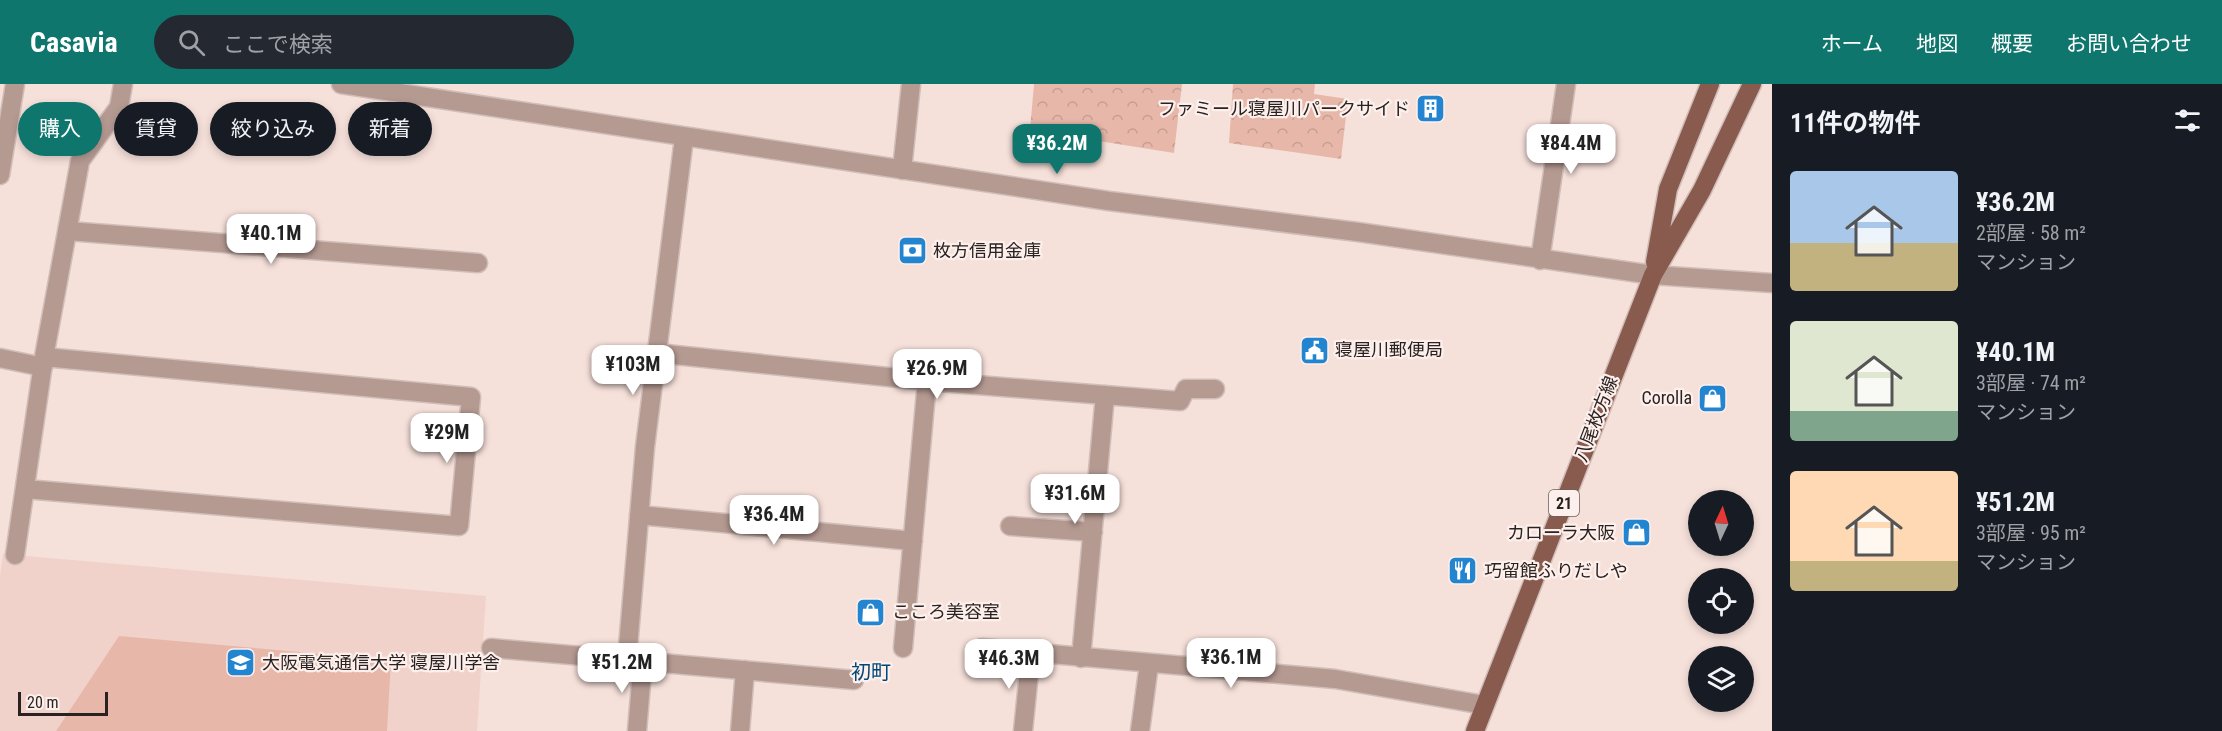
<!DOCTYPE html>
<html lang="ja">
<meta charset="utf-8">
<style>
body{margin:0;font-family:"Roboto Condensed","Noto Sans JP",sans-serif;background:#242831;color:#f1f3f6;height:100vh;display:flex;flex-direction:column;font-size:22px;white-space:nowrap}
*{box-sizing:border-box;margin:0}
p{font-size:20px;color:#9ea1a6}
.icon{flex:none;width:33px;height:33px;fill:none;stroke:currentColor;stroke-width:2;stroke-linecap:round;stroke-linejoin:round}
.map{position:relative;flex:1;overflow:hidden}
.drawer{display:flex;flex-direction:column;background:#171b24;width:450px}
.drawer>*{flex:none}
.hud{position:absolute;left:18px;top:18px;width:570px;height:54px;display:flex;gap:12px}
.needle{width:39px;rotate:4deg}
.controls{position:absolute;left:1688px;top:406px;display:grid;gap:12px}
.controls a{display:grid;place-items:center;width:66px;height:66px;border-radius:50%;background:#171b24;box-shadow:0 3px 9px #0003;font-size:30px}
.scale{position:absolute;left:18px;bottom:15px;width:90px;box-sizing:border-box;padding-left:6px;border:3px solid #2a2220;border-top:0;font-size:16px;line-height:21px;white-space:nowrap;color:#2a2220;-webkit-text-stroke:4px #fdf0ec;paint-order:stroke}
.price{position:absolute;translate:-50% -51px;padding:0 14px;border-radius:12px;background:#fff;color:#222;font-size:20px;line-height:39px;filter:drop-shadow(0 2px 3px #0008)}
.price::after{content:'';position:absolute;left:50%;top:36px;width:18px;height:14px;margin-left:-9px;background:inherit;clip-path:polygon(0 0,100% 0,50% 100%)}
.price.current{background:#0f766e;color:#fff}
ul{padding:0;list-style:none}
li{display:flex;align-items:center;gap:18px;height:150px;padding:0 18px}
li span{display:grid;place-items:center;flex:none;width:168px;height:120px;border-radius:6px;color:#555}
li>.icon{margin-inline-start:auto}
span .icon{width:72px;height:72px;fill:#fffc;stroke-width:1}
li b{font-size:26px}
h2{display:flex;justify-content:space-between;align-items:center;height:72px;padding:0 18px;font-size:26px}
.pill{padding:0 21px;border-radius:27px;background:#171b24;box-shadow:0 3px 9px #0003;font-size:21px;line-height:54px}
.pill.current{background:#0f766e;color:#fff}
header{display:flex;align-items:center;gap:36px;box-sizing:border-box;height:84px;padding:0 30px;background:#0f766e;color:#fff}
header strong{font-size:28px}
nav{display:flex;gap:33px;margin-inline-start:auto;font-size:21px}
.search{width:420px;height:54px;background:#242831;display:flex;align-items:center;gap:15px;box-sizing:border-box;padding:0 21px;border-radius:33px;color:#9ea1a6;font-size:22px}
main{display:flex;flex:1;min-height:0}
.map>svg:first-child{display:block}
.built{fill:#f1d2ca}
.park{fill:url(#park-crowns)}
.pitch{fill:#e7b8aa}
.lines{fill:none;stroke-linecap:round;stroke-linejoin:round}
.minor-casing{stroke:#d1beb9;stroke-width:21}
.major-casing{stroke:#d1beb9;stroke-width:21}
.minor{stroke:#b59a92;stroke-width:18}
.major{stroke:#895b4e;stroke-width:18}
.labels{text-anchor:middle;stroke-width:4.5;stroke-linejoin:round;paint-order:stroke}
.shield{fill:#fdf0ec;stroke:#69605d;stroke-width:1.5}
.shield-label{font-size:16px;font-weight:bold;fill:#2a2220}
.poi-label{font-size:18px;fill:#2a2220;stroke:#fdf0ec;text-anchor:start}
.street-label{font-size:18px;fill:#2a2220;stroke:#fdf0ec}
.neighbourhood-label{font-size:20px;fill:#024675;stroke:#fdf0ec}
</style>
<header>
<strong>Casavia</strong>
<div class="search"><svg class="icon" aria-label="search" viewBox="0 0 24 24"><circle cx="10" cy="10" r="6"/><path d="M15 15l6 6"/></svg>ここで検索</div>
<nav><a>ホーム</a><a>地図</a><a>概要</a><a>お問い合わせ</a></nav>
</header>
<main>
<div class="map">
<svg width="1772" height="647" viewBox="0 0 1772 647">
<defs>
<pattern id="park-crowns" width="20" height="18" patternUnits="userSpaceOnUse" patternTransform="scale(1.5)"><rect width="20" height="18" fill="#e7b8aa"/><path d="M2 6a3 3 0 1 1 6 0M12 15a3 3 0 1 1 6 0" fill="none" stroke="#c69e92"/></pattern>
</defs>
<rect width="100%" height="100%" fill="#f6e0da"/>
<path class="built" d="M3 470 486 512 477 647H0V492Z"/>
<path class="park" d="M1034 0H1182L1174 69 1030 46Z
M1233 0H1315L1314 10 1348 15 1341 75 1229 59Z"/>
<path class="pitch" d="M119 552 391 576 387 647H56Z"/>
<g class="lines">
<defs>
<path id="minor" d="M341 0 1109 117 1358 148 1653 191 1772 199
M902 86 911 0
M0 91 15 0
M68 147 478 179
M1540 176 1566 0
M656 269 927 297 1180 317 1186 305H1215
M0 274 43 283
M25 405 459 442 471 313 44 273
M639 431 913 457
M1010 442 1093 448
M15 471 44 273 80 77 119 23 123 0
M491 564 854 596
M903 564 927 297
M982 564 1335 595 1484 621
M1081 574 1105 311
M627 575 645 363 684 54
M637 647 643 576
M740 647 745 586
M1023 647 1031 569
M1140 647 1149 580"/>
<path id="major" d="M1655 178 1668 105 1710 0
M1475 647 1653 191 1702 106 1752 0"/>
</defs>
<use href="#minor" class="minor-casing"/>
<use href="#major" class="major-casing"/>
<use href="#minor" class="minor"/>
<use href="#major" class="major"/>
</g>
<defs>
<symbol id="building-square" viewBox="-11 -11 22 22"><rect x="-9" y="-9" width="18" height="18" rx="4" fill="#2385d0" stroke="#fdf0ec"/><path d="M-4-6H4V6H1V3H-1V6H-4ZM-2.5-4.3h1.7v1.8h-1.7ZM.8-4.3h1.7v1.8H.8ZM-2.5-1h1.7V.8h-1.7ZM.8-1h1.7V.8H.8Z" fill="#fff"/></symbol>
<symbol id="bank-square" viewBox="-11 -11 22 22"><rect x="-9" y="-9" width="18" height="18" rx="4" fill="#2385d0" stroke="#fdf0ec"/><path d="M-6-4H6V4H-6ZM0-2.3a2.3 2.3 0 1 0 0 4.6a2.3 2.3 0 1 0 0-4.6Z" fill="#fff"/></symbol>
<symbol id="civic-square" viewBox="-11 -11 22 22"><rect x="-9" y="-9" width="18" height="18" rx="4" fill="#2385d0" stroke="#fdf0ec"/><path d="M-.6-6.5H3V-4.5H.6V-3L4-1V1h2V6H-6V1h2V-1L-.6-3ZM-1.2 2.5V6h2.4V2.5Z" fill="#fff"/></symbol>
<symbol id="shop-square" viewBox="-11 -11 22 22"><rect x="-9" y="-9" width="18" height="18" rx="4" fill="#2385d0" stroke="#fdf0ec"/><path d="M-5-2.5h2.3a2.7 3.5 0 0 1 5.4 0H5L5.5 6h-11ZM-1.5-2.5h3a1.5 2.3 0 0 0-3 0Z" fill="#fff"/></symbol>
<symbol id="restaurant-square" viewBox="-11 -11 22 22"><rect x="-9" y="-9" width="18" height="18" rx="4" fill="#2385d0" stroke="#fdf0ec"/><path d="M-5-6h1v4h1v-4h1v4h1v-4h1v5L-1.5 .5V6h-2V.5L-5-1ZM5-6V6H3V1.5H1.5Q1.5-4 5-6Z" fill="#fff"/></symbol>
<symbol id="university-square" viewBox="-11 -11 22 22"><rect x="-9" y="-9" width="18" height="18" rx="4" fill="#2385d0" stroke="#fdf0ec"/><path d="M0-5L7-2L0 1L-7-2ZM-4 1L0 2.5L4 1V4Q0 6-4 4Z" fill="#fff"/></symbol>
</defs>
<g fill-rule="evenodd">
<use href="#building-square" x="1414" y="8" width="33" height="33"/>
<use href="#bank-square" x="896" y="150" width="33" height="33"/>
<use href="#civic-square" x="1298" y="250" width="33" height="33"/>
<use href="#shop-square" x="1696" y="298" width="33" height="33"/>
<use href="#shop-square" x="1620" y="432" width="33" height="33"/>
<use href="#restaurant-square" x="1446" y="470" width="33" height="33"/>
<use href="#shop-square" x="854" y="512" width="33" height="33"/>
<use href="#university-square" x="224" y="562" width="33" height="33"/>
</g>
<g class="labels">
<rect class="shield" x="1549" y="406" width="30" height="26" rx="4.5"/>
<g class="shield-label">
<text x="1564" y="425">21</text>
</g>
<g class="poi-label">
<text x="1410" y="31" text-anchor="end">ファミール寝屋川パークサイド</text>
<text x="933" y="173">枚方信用金庫</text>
<text x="1335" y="272">寝屋川郵便局</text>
<text x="1692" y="320" text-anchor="end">Corolla</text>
<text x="1615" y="455" text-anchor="end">カローラ大阪</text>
<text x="1484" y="493">巧留館ふりだしや</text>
<text x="892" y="534">こころ美容室</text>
<text x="262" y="585">大阪電気通信大学 寝屋川学舎</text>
</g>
<g class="street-label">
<text transform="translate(1596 335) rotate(-69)" y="6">八尾枚方線</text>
</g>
<g class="neighbourhood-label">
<text x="871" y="595">初町</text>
</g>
</g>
</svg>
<div class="controls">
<a><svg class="needle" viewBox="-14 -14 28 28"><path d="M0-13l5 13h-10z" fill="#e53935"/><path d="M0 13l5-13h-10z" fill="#9ea1a6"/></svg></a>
<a><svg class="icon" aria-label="locate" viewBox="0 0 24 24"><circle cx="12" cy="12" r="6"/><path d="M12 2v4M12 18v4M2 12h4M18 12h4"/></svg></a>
<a><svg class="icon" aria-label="layers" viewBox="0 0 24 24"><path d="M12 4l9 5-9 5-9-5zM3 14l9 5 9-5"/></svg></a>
</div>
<div class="scale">20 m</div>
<b class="price current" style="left:1057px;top:91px">¥36.2M</b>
<b class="price" style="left:1571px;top:91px">¥84.4M</b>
<b class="price" style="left:271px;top:181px">¥40.1M</b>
<b class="price" style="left:633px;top:312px">¥103M</b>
<b class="price" style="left:937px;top:316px">¥26.9M</b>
<b class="price" style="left:447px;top:380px">¥29M</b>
<b class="price" style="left:1075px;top:441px">¥31.6M</b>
<b class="price" style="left:774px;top:462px">¥36.4M</b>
<b class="price" style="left:1231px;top:605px">¥36.1M</b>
<b class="price" style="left:1009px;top:606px">¥46.3M</b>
<b class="price" style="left:622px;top:610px">¥51.2M</b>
<div class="hud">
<a class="pill current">購入</a>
<a class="pill">賃貸</a>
<a class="pill">絞り込み</a>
<a class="pill">新着</a>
</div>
</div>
<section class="drawer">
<h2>11件の物件<svg class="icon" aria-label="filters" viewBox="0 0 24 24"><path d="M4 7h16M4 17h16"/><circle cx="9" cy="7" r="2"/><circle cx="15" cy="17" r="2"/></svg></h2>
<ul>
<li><span style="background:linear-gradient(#a9c7e8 60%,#c2b280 0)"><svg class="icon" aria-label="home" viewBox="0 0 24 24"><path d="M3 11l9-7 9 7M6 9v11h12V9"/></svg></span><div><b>¥36.2M</b><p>2部屋 · 58 m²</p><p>マンション</p></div></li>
<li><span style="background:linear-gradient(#dfe7d0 75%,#7fa58c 0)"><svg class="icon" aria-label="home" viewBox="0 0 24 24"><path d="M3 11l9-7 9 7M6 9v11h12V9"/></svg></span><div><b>¥40.1M</b><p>3部屋 · 74 m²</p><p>マンション</p></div></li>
<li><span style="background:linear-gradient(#ffd9b3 75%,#c2b280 0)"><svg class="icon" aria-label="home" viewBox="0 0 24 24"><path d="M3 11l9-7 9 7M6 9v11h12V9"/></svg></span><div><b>¥51.2M</b><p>3部屋 · 95 m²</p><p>マンション</p></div></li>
</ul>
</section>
</main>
